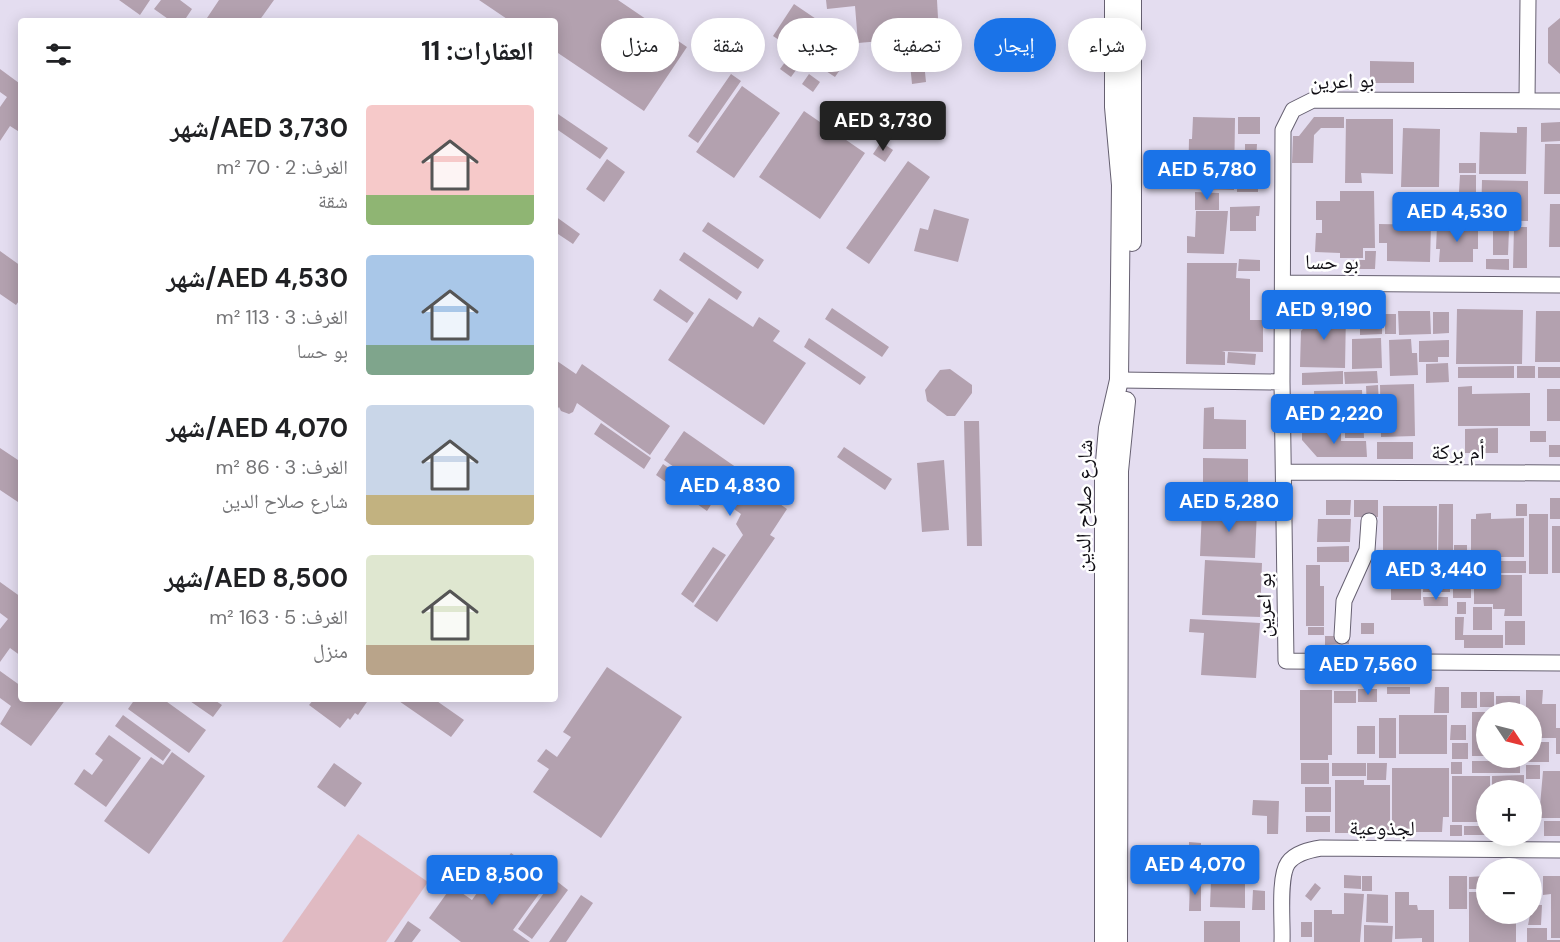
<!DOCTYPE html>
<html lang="ar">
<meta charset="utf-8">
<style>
body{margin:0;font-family:"DM Sans","Noto Naskh Arabic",sans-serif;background:#f2f2f2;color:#202124;direction:rtl;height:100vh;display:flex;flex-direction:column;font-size:22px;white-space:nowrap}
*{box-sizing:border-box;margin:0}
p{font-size:20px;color:#757577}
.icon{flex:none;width:33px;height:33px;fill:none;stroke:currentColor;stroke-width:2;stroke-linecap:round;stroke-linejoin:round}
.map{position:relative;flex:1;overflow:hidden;direction:ltr}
.sheet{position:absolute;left:18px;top:18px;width:540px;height:684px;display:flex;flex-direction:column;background:#fff;border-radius:6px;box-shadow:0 3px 15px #0003;direction:rtl}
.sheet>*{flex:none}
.banner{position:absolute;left:576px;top:18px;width:570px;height:54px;direction:rtl;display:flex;gap:12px}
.needle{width:39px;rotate:125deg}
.fabs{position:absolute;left:1476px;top:702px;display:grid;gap:12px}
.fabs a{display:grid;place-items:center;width:66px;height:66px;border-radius:50%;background:#fff;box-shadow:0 3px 15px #0003;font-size:30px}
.price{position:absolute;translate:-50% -51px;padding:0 14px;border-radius:6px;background:#1a73e8;color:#fff;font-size:20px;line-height:39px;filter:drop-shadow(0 2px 3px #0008)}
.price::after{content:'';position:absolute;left:50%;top:36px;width:18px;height:14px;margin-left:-9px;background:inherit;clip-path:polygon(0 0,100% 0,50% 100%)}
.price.on{background:#222;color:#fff}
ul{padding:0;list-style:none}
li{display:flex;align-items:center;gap:18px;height:150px;padding:0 24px}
li span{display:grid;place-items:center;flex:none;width:168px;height:120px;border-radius:6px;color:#555}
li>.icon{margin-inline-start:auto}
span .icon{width:72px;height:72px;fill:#fffc;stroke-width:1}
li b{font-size:26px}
h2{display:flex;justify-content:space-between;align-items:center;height:72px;padding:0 24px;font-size:26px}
.chip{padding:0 21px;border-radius:27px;background:#fff;box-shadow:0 3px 15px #0003;font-size:21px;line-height:54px}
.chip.on{background:#1a73e8;color:#fff}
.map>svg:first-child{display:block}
.green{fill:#e0bac2}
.building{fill:#b3a1af}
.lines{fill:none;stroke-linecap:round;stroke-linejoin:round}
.minor-casing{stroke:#666071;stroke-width:17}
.tertiary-casing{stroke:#666071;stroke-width:20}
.minor{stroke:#fff;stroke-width:15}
.tertiary{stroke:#fff;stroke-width:18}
.labels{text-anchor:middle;stroke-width:5;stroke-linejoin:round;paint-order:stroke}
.street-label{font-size:21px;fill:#100e14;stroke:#fff}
</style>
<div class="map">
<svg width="1560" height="942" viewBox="0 0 1560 942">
<rect width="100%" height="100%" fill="#e4ddf0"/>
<path class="green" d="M358 834 428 882 386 942H282Z"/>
<path class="building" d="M119 0H150L140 15Z
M161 0H180L192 9 184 21H171L154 9Z
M219 0H274L259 21H205Z
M479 0H618L687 47 644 111 555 51V21H510Z
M826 0H937L939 36 858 43 855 6 827 9Z
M794 4 856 46 835 77 773 36Z
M1560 18V74L1548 63V28Z
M923 53 926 82 912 84 909 54Z
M788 58 799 66 791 77 780 69Z
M1370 61 1414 62V83H1370Z
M0 69 19 83 21 80V133L10 126 0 141V107L7 97 0 92Z
M731 74 741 81 698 143 688 136Z
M809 74 820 82 813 92 802 84Z
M742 86 780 113 734 178 696 152Z
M804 111 865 153 820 219 759 177Z
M555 112 608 148 600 159 555 128Z
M1193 117 1235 118 1234 190 1188 189 1189 139H1192Z
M1238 117H1260V134H1238Z
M1314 117H1344V128H1321L1314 135 1313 163H1292L1293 136H1299Z
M1346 119H1393V174L1361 173 1362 183H1345Z
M1560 122V141L1541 142V123Z
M1517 127H1527L1526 174H1479L1480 132 1517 133Z
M1403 128 1440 129 1439 187H1401Z
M881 142 893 150 885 162 873 154Z
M1245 144H1257L1256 161 1245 160Z
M1545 144H1560V194H1544Z
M1173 154 1186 155V185L1173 184Z
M607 159 625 172 604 202 586 189Z
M908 161 930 177 869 264 846 248Z
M1459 163H1476V173H1459Z
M1460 175H1476V193L1459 192Z
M1237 178H1258V192H1237Z
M1482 180 1528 181V221L1481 220Z
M1340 191H1374L1375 248H1363V258H1340V253L1315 252 1316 233H1322V220H1316V201H1340Z
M1195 192 1219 193V210H1195Z
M1550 204H1560V247H1549Z
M1260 206 1259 216H1256V231H1230V207Z
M1427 206H1445L1444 218H1427Z
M1447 208H1465V218H1446Z
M934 209 969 219 958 262 914 251 920 228 928 230Z
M1196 211H1228L1224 254 1187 253V236L1195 237Z
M555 216 580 234 573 244 555 232Z
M708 222 764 260 758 269 702 231Z
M1379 224 1431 225 1430 262 1387 261V243H1379Z
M1437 225H1478V249H1473V262H1439L1440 249H1436Z
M1514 227H1527V268H1513Z
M1493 230H1509L1508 255H1493Z
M0 251 21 266V298L16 305 0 294Z
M1365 251H1376L1375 269H1353V260H1365Z
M684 252 742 292 737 300 679 260Z
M1239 259 1260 260V271H1238Z
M1486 259H1509V270L1486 269Z
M1187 263H1237L1236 278 1250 279V320H1263V352L1222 351 1225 352V365L1186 364Z
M660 289 694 313 687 323 653 300Z
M709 298 753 327 759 317 780 331 773 341 806 363 764 425 668 360Z
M832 308 889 347 882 357 825 319Z
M1457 309 1523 310 1522 364H1456Z
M1347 311H1359V324H1347Z
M1398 311H1430L1431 334 1399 335Z
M1536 311H1560V362H1535Z
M1319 312H1346L1345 368 1300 367 1301 331Z
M1433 312H1449V333L1433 334Z
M1382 313V334L1360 335V314Z
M1385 314H1396V334H1385Z
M809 338 866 377 860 385 804 347Z
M1381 338 1382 368 1352 369V339Z
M1411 339 1412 353H1417L1418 375 1390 376 1389 340Z
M1449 340V357H1438V362H1419V341Z
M1228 352 1256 354 1255 365 1227 363Z
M557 361 576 374 582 364 670 426 650 455 577 403 573 412 569 414 561 411 559 407 555 412V364Z
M1448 363 1449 382 1426 383V364Z
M1514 366V378H1458V367Z
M1517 366H1535V378H1517Z
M1538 367H1560V378H1538Z
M950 369 972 385V393L955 416H947L927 401 925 390 940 370Z
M1343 371V384L1302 385V373Z
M1377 371 1378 383 1345 384 1344 372Z
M1414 384 1415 436 1381 437 1380 385Z
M1378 385 1379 406 1367 407 1366 386Z
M1472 386V394L1530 393V426H1458V387Z
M1547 389H1560V421H1547Z
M1362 390 1364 438H1345V429L1315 430 1314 391Z
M1214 407V419L1246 420V449H1203L1204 408Z
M964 421H979L982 546H967Z
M601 423 651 458 644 469 594 434Z
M1498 428V453H1465V429Z
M684 431 773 493 770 497 787 509 770 535 775 538 717 622 694 606 743 535 736 524 741 514 664 460Z
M1341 431V441H1366L1367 457H1317L1302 440V433Z
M1530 431H1546V442H1530Z
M1377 442H1413V459H1377Z
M1549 445H1560V457H1549Z
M844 447 892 479 885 490 837 457Z
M0 448 21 462V504L0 490Z
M1203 458 1248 459V489H1203Z
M944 460 949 530 922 532 917 463Z
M663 464 714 500 707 511 656 475Z
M1550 498H1560V519H1550Z
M1326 500H1351L1350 515H1326Z
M1354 500H1378V517H1354Z
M1439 504H1453V558L1438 557Z
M1516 504H1527V516H1516Z
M1383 506H1437V565H1415V577H1402V565H1383Z
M1202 509 1257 510 1255 558 1200 556Z
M1491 513V519L1524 518V557H1471V519H1476V514Z
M1529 514H1548V574H1529Z
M1318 519H1351L1350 542H1317Z
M1552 526H1560V573H1552Z
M1454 545H1467V572H1454Z
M1349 546V562H1317V547Z
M713 547 726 555 693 603 681 594Z
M1205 560 1262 563 1260 617 1202 615Z
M1474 561H1526V573H1474Z
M1306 565H1320V586H1324V626H1306Z
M1424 573H1450V592H1423Z
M1453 574H1471V598H1453Z
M1480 575H1522V616H1504L1505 609H1493V604H1474V581H1480Z
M0 582 21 597V656L10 648 0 662V629L8 619 0 613Z
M1391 582H1421V600H1391Z
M1423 597H1448V606H1424Z
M1457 602H1466V614H1457Z
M1473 607H1492V630H1473Z
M1455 617H1464L1463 635H1503V648H1464V640H1455Z
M1190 619 1260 623 1256 678 1201 675 1204 633 1189 632Z
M1505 621H1525V645H1505Z
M1361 623H1374V634H1361Z
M1308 627H1324V635H1308Z
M1325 636H1349V644L1325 645Z
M607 667 682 717 601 838 533 792 549 769 537 761 546 749 557 757 571 737 563 732Z
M0 671 21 686V699H66L31 746 0 724 11 706 0 698Z
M1387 687H1410V694H1387Z
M1435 687H1449V713H1434Z
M1358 689H1377V702H1358Z
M1300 690H1332V755H1328V760H1300Z
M1526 690H1543L1542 704H1556V728H1560V754H1556V738H1532V712H1526Z
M1334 691H1356V703H1334Z
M1461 692H1477V708H1461Z
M1480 692H1494V707H1480Z
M1496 696H1520V709H1496Z
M135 699H163L206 730 189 753 128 709Z
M187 699H213L222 705 213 717Z
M314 699H369L358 715 355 713 350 720 348 718 340 728 309 705Z
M396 699H434L464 720 451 737Z
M1472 712H1486V756H1472Z
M123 715 171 750 163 761 115 726Z
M1399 715H1447V754H1399Z
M1379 718H1396V758H1379Z
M1451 725H1466V740H1450Z
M1357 726H1375V754H1357Z
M109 735 141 758 106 807 74 784 84 769 92 775 103 760 95 754Z
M1532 742H1549V762H1525V758H1532Z
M1452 743H1468V759H1452Z
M172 752 205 776 149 854 104 821 151 757 163 765Z
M1472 761H1520V773H1472Z
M1451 762H1462V774H1451Z
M334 763 362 783 345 807 317 787Z
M1301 763H1329V784H1301Z
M1332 763H1366V776H1332Z
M1367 763H1387L1386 780H1367Z
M1526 765H1540V779H1526Z
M1392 768H1449V817H1443L1442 832H1392Z
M1543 771H1560V818H1539Z
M1524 775V790H1492V776Z
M1452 776H1490V790H1486V822H1452Z
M1335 780H1364V785H1390V833H1335Z
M1305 787H1331V812H1305Z
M1253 800 1279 801 1278 834H1267V816L1252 815Z
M1306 816H1330V832H1306Z
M1544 821H1560V836H1544Z
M1450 825H1462V836H1450Z
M1464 826H1486V835H1464Z
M1189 842 1201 843V871H1189Z
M1210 845H1244V854H1247V875L1209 874Z
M511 853 549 880 513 930 530 942H461L429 918 452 886 472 900 487 879 491 881Z
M1344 875 1361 876V889L1344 888Z
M1362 876H1372V891H1362Z
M1449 876H1467V909H1449Z
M1485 876V889H1469V877Z
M1543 876H1560V938H1551V894L1543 895Z
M554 879 568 890 532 939 518 929Z
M1190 880H1201V911H1189Z
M1211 881H1245V908L1210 907Z
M1315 883 1321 888 1311 901 1305 896Z
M1253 890 1265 891V910H1252Z
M1395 892H1409V905H1417L1418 910H1434V942H1422V938L1395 939Z
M1469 892H1486V914H1516V942H1469Z
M1344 893 1364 894 1360 942H1314V910H1332V914H1344Z
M1367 894 1388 895V923L1366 922Z
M581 895 593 903 566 942H549Z
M1532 905H1542L1541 925H1528Z
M408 921 421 930 412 942H394Z
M1204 921H1240V942H1204Z
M1301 922H1312V937H1301Z
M1364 925 1393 926 1392 942H1364Z
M1527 928H1547V940H1560V942H1527Z"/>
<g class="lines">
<defs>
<path id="minor" d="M1527 101 1528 0
M1560 101 1313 100 1293 110 1283 130 1282 382 1286 661 1560 663
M1284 283 1560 285
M1119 380 1282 382
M1284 472 1560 473
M1342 636 1344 601 1367 550 1369 521
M1282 942C1283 924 1278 877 1288 863 1295 853 1309 850 1321 848L1560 850"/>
<path id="tertiary" d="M1132 0V242
M1104 942V473L1108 428 1119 380 1121 185 1114 107V0
M1118 942 1119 471 1126 401"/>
</defs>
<use href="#minor" class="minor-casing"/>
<use href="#tertiary" class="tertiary-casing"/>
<use href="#minor" class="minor"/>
<use href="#tertiary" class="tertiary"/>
</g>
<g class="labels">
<g class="street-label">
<text transform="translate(1342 81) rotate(-2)" y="7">بو اعرين</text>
<text x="1332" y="269">بو حسا</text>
<text x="1458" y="459">أم بركة</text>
<text transform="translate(1084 506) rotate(-89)" y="7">شارع صلاح الدين</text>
<text transform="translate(1264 605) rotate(-90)" y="7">بو اعرين</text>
<text transform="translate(1382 828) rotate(1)" y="7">لجذوعية</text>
</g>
</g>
</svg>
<div class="fabs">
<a><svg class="needle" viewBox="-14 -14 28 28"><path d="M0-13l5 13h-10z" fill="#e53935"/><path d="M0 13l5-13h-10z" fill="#757577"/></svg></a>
<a>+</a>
<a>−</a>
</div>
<b class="price on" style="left:883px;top:152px">AED 3,730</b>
<b class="price" style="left:1207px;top:201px">AED 5,780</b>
<b class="price" style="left:1457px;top:243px">AED 4,530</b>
<b class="price" style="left:1324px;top:341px">AED 9,190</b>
<b class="price" style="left:1334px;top:445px">AED 2,220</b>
<b class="price" style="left:730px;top:517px">AED 4,830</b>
<b class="price" style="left:1229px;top:533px">AED 5,280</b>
<b class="price" style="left:1436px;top:601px">AED 3,440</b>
<b class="price" style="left:1368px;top:696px">AED 7,560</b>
<b class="price" style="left:1195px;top:896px">AED 4,070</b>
<b class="price" style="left:492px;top:906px">AED 8,500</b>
<div class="banner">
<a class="chip">شراء</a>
<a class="chip on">إيجار</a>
<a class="chip">تصفية</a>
<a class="chip">جديد</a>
<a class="chip">شقة</a>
<a class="chip">منزل</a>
</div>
<section class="sheet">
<h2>العقارات: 11<svg class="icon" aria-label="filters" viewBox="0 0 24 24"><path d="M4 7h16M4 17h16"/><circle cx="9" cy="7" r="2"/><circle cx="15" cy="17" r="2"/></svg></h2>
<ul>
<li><span style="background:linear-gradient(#f6c9c9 75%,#8fb573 0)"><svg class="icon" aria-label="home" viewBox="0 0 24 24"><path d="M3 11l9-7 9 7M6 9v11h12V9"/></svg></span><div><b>AED 3,730/شهر</b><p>الغرف: 2 · 70 m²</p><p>شقة</p></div></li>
<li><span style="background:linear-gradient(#a9c7e8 75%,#7fa58c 0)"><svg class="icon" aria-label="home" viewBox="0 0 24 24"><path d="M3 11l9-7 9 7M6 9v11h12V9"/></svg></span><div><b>AED 4,530/شهر</b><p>الغرف: 3 · 113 m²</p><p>بو حسا</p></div></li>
<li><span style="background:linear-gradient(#c9d6e8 75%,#c2b280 0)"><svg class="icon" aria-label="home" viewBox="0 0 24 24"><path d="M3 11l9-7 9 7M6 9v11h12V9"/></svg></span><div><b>AED 4,070/شهر</b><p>الغرف: 3 · 86 m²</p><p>شارع صلاح الدين</p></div></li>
<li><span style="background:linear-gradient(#dfe7d0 75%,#b9a48a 0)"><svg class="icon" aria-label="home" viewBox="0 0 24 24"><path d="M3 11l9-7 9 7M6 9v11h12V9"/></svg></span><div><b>AED 8,500/شهر</b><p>الغرف: 5 · 163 m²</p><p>منزل</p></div></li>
</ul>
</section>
</div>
